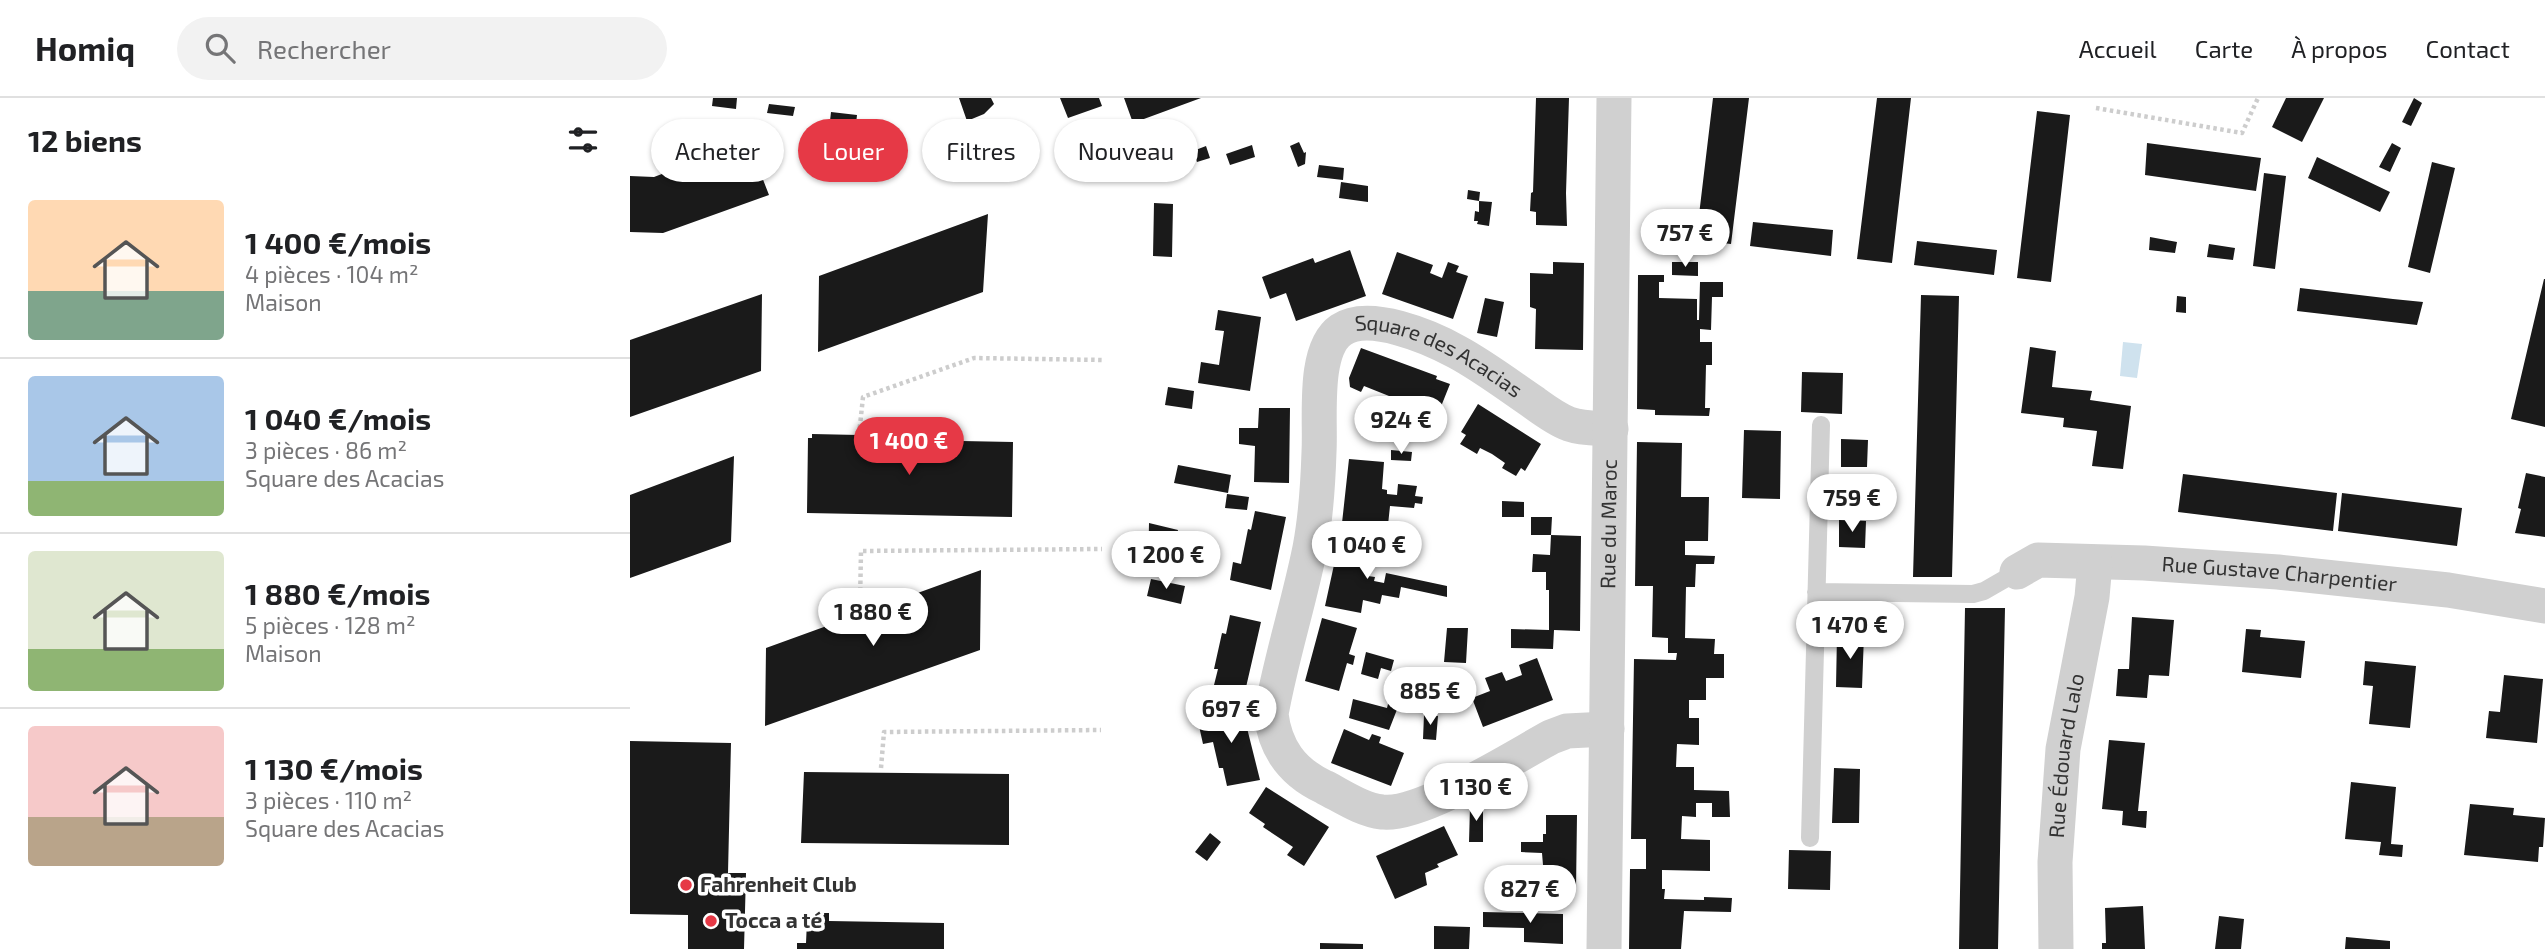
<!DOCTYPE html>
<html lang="fr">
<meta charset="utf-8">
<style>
body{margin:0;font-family:"Exo 2",sans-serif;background:#f2f2f2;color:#202124;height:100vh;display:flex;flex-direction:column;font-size:26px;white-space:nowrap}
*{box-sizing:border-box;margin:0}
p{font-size:23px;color:#757577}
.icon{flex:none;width:38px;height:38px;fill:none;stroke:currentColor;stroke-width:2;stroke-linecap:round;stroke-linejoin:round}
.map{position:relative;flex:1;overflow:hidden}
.details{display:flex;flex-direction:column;background:#fff;width:630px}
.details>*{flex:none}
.banner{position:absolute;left:21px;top:21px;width:665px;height:63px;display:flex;gap:14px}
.price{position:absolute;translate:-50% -60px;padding:0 16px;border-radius:24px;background:#fff;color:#222;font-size:23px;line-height:46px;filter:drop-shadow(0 2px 4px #0008)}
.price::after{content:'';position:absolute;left:50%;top:42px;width:21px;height:16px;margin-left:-10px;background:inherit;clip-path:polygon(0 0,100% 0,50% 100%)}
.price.selected{background:#e63946;color:#fff}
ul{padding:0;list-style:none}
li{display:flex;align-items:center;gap:21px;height:175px;padding:0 28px}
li+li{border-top:2px solid #e0e0e0}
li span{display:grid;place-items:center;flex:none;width:196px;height:140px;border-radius:7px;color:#555}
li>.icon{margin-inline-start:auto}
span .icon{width:84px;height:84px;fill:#fffc;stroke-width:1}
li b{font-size:30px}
h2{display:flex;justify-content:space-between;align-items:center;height:84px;padding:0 28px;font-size:30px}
.tag{padding:0 24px;border-radius:32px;background:#fff;box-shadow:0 2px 5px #0004;font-size:24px;line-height:63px}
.tag.selected{background:#e63946;color:#fff}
header{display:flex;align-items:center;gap:42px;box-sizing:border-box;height:98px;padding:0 35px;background:#fff;border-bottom:2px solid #e0e0e0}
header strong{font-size:33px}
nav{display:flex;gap:38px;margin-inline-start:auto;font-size:24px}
.search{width:490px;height:63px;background:#f2f2f2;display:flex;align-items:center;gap:18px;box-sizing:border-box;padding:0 24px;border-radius:38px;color:#757577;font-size:26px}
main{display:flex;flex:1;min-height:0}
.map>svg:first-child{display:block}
.water{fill:#cfe2ee}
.building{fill:#1a1a1a}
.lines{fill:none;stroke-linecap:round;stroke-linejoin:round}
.path{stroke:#cdcdcd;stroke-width:4.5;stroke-dasharray:3.5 3.5;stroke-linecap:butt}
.lane{stroke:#d0d0d0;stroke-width:18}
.street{stroke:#d0d0d0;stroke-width:35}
.poi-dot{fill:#e63946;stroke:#fff;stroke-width:2.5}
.labels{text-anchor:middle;stroke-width:7;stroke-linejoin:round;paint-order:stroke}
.street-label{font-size:21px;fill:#333;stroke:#fff}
.poi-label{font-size:21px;font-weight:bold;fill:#333;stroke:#fff;text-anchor:start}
</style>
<header>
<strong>Homiq</strong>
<div class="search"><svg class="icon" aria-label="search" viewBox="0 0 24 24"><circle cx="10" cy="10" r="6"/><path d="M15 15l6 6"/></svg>Rechercher</div>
<nav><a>Accueil</a><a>Carte</a><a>À propos</a><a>Contact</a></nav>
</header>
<main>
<section class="details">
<h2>12 biens<svg class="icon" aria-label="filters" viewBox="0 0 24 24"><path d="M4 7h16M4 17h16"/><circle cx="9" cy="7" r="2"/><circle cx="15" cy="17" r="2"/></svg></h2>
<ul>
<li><span style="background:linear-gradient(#ffd9b3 65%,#7fa58c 0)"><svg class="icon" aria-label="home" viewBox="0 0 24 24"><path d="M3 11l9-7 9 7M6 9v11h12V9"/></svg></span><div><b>1 400 €/mois</b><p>4 pièces · 104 m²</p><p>Maison</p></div></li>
<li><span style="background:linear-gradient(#a9c7e8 75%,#8fb573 0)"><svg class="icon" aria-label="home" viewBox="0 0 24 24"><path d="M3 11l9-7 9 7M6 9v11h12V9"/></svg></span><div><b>1 040 €/mois</b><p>3 pièces · 86 m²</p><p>Square des Acacias</p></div></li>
<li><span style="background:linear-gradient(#dfe7d0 70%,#8fb573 0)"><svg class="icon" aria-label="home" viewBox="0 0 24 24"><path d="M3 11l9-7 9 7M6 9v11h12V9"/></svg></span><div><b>1 880 €/mois</b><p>5 pièces · 128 m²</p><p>Maison</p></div></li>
<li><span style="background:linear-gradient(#f6c9c9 65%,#b9a48a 0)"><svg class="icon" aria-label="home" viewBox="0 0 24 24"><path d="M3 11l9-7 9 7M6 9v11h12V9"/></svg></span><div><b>1 130 €/mois</b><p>3 pièces · 110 m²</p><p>Square des Acacias</p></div></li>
</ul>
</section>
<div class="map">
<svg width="1915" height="851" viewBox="0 0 1915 851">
<rect width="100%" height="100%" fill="#fff"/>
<path class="water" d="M1493 244 1512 246 1507 280 1490 278Z"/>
<path class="building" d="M83 0H107L106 11 82 8Z
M329 0H361L364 6 354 16 337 23Z
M430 0H469L472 8 438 20Z
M494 0H571L503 25Z
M906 0H939L936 95 937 128 906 127V114L900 113 901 95 903 94Z
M1083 0H1119L1101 146 1066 142Z
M1247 0H1281L1262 165 1227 161Z
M1656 0H1694L1672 44 1642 29Z
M1784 0 1792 5 1781 28 1772 24Z
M139 6 165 9 163 18 137 15Z
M1407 13 1440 17 1421 184 1387 180Z
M201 14 227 17 226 26 200 23Z
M669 44 674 55 676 54 675 66 668 69 660 48Z
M1517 45 1631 60 1626 93 1515 77Z
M1762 45 1771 50 1760 74 1749 69Z
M622 47 625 59 600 67 596 56Z
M576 48 580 60 567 64 563 53Z
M121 51 139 97 33 135 0 134V78L24 79 79 58 82 65Z
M1687 59 1760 94 1750 114 1678 80Z
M1802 64 1825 70 1800 175 1778 169Z
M689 67 714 70 713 82 687 79Z
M1634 75 1656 78 1645 171 1623 168Z
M711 84 738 88V104L709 100Z
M838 92 850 94 849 103 862 104 859 128 847 126 848 123H844L845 113 849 114V103L837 101Z
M524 105 543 106 542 159 523 158Z
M358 116 353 194 188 254 189 178Z
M1123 124 1203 132 1201 158 1120 148Z
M1520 139 1547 144 1545 155 1519 152Z
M1287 143 1367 152 1364 177 1284 167Z
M1579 146 1605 150 1603 162 1577 159Z
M720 152 736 198 666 223 656 195 640 201 632 179 683 160 685 165Z
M767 154 803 167 800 175 812 180 818 164 829 168 826 174 838 178 823 221 752 196Z
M923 164 954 165 953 252 905 251 906 211 900 209V175L923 176Z
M1042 164H1068V178L1042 177Z
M1008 177H1034V184H1029V200L1067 201V222H1069L1070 184H1093V199H1082L1081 232 1070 231V244H1082V267H1076L1075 310H1080L1079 318 1025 317V312L1007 311Z
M1914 181H1915V329L1881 321Z
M1670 190 1763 201 1793 204 1787 227 1667 213Z
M132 196 131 273 0 319V242Z
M1291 197 1329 198 1322 479H1283Z
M1547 198 1556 199V215L1546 214Z
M855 200 874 204 867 239 847 235Z
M588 212 631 219 620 293 568 285 571 264 589 267 594 233 585 232Z
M1400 249 1426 253 1422 289 1462 293 1460 302 1501 308 1493 371 1462 368 1467 333 1433 329 1434 320 1391 315Z
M731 250 807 278 806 281 820 286 808 316 768 301 765 307 757 304 759 298 734 288 731 294 720 289 719 280Z
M1172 274 1213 275 1212 316 1171 314Z
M538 289 564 293 562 311 535 307Z
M848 306 911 346 895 373 891 370 886 378 872 370 875 365 862 356 850 350 847 356 830 346 836 337 831 334Z
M629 310H660L659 385 624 384 625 348 609 346V330H628Z
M747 310 768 318 762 334 741 326Z
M1114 332 1151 333 1150 401 1112 400Z
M182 336 229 337V341L383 344 382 419 177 415 178 340H182Z
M1211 341 1238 342 1237 369H1211Z
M1007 344 1052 345 1051 399H1079L1078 443H1055V457L1085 458 1084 466H1066L1065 489H1056L1055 540 1085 541 1084 556H1094V580H1076V602H1059V620H1069V647L1047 646 1046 669H1064V692L1099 693 1100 719H1082V705H1066V719L1052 718 1051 741 1080 742V773L1032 772V791H1035L1034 801 1074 802V799L1102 800 1101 814 1054 813 1051 851H999L1000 771H1016V741H1001L1004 561 1046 562 1047 555H1038V540L1022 539 1023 488H1005Z
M761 352 782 354 781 363 761 362Z
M104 358 101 444 0 480V397Z
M719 361 754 364 752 391 757 392V396L767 397 768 386 787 388 785 398 793 399 792 406 785 405 784 410 760 408 758 427 779 429 778 442 753 439 755 429 712 425Z
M548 367 601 377 598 395 544 385Z
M1896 375 1915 379V439L1885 435 1891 411 1888 410Z
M1553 376 1707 395 1703 433 1548 414Z
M1712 395 1832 410 1827 448 1708 433Z
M597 396 619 399 617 412 595 410Z
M872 403 894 404V419H872Z
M625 413 656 419 641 492 600 482 603 464 611 466 618 431 621 432Z
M901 419H922L921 437H901Z
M1209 422 1236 423 1235 450 1209 449Z
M519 425 548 432 543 456 546 457 543 478 518 474Z
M921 437 951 438 950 533 924 532 923 551 881 550V531L919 532V492H916V474H902L903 456 920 457Z
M746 441 772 444 770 456 744 452Z
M709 444 744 452 738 478 745 479 744 483 754 485 756 475 817 488V499L771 489 769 500 752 497 750 506 733 502 731 515 695 508Z
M351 472 350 552 135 628 136 550Z
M521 481 555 488 551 506 517 498Z
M1335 510H1375L1368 851H1329Z
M600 517 631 524 614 598 583 591 588 571H584L592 535 596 536Z
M1502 519 1544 522 1539 578 1519 577 1517 600 1486 598 1488 571H1499Z
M692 520 727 530 719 556 725 558 723 567 717 565 709 593 675 583Z
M817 530H838L836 565 814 564Z
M1616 531 1631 532 1630 539 1675 543 1671 580 1612 574Z
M1207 536 1234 537 1232 590 1206 589Z
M736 554 764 562 761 573 751 570 748 581 731 576Z
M907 560 923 602 853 629 842 600 860 593 855 580 872 574 876 583 892 577 889 567Z
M1735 563 1786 568 1780 630 1739 626 1743 588 1733 587Z
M1874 577 1913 581 1907 645 1856 640 1859 613 1870 614Z
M723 601 757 610 758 606 768 609 759 632 719 620Z
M612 610 630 682 597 688 593 670H589L583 644 573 646 567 619Z
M794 617 808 618 806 642 793 641Z
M714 631 739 642 742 636 751 639 749 645 774 655 761 688 701 665Z
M1479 642 1515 645 1508 713H1517L1516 730 1492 727 1493 713 1472 711Z
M0 643 101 645 98 775H116L114 851H58V817L0 816Z
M1204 670 1230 671 1229 725H1202Z
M174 674 379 676V747L171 745Z
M1721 684 1766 689 1761 746 1773 747 1772 759 1749 757 1751 744 1715 741Z
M636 689 699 729 674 768 657 757 663 749 633 729 635 726 619 715Z
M853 701V744H839L840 709Z
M1840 706 1884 710 1883 717 1915 720 1913 749H1909L1908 764 1834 757Z
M916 717H947L946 792 915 791 912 755 891 754V744H913V736H916Z
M814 728 828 757 807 766 809 769 795 775 797 787 765 801 746 758Z
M580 735 591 744 577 763 565 754Z
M1159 752 1201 753 1200 792 1158 791Z
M1513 808 1515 851H1472V845H1476L1475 810Z
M853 814 933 816V846L894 844V830L853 829Z
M186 815H199V823L314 825V851H167V845H176L177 823H186Z
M1589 818 1614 821 1611 851H1585Z
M804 828 840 829 839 851H804Z
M1716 839 1760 843V851H1715Z
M690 845 733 846V851H690Z"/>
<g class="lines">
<path class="path" d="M1466 10 1612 35 1628 0
M229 337 233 299 344 260 475 262
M230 507 231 453 472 451
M251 670 254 634 471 632"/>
<path class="lane" d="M1186 494 1343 496 1354 493 1387 474
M1180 740 1191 327"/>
<g class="street">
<path id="s1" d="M1387 474 1408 462 1514 465 1648 474 1818 492 1915 508"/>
<path id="s2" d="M977 631 937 633 921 639C884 659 790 719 752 714 732 712 712 698 694 689 662 674 645 650 641 616 651 560 669 505 680 450 686 418 688 386 689 354 691 322 682 252 711 232 739 213 800 239 827 254 853 268 878 287 903 304 914 312 926 321 939 326 953 331 967 330 981 331"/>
<path id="s3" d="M974 851 984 0"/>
<path id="s4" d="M1426 851 1425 764 1433 651 1462 499 1465 465"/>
</g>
</g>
<g class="poi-dot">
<circle cx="56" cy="787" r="7"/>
<circle cx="81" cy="823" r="7"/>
</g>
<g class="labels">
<g class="street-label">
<text dy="7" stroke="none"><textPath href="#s2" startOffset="903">Square des Acacias</textPath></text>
<text dy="7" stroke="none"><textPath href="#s3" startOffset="425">Rue du Maroc</textPath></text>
<text dy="7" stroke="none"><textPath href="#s1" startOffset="266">Rue Gustave Charpentier</textPath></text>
<text dy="7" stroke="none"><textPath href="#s4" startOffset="194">Rue Édouard Lalo</textPath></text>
</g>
<g class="poi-label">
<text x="70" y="794">Fahrenheit Club</text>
<text x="95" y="830">Tocca a té</text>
</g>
</g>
</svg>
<b class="price" style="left:1055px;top:171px">757 €</b>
<b class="price" style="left:771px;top:358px">924 €</b>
<b class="price selected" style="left:279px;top:379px">1 400 €</b>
<b class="price" style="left:1222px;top:436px">759 €</b>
<b class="price" style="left:737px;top:483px">1 040 €</b>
<b class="price" style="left:536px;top:493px">1 200 €</b>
<b class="price" style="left:243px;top:550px">1 880 €</b>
<b class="price" style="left:1220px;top:563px">1 470 €</b>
<b class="price" style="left:800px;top:629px">885 €</b>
<b class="price" style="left:601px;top:647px">697 €</b>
<b class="price" style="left:846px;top:725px">1 130 €</b>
<b class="price" style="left:900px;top:827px">827 €</b>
<div class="banner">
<a class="tag">Acheter</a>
<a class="tag selected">Louer</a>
<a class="tag">Filtres</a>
<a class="tag">Nouveau</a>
</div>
</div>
</main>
